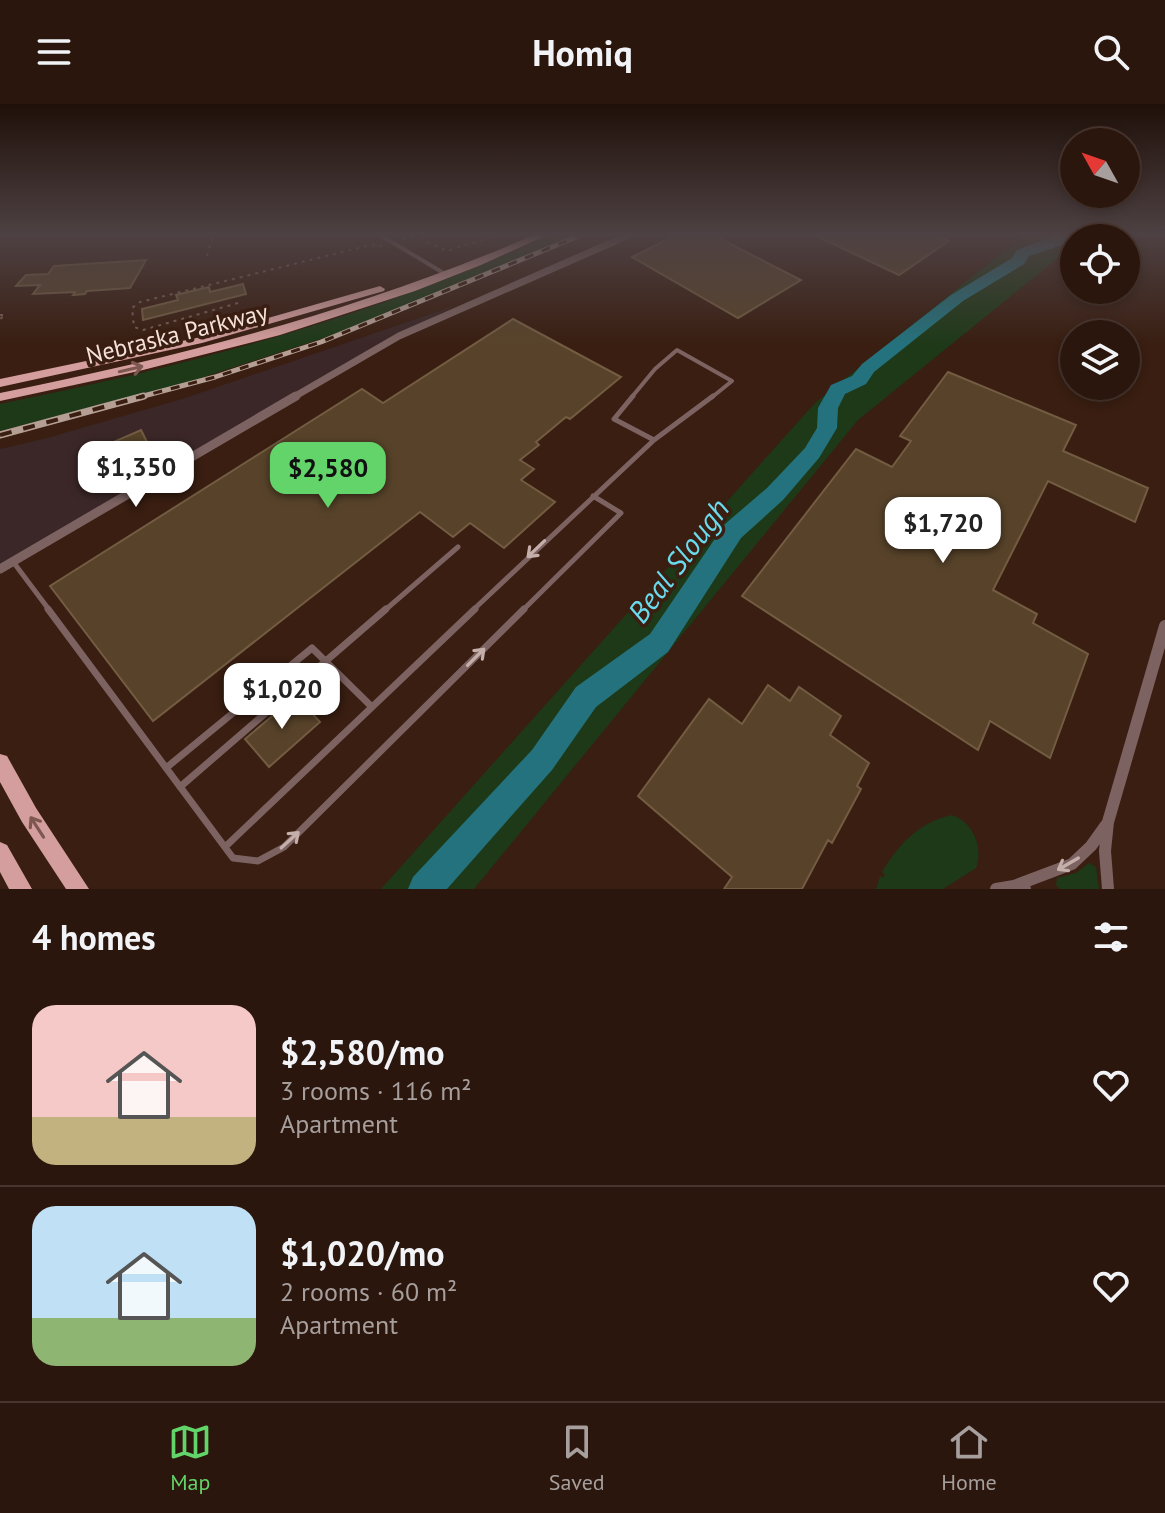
<!DOCTYPE html>
<meta charset="utf-8">
<style>
body{margin:0;font-family:"PT Sans",sans-serif;background:#37231b;color:#f1f3f6;height:100vh;display:flex;flex-direction:column;font-size:30px;white-space:nowrap}
*{box-sizing:border-box;margin:0}
p{font-size:26px;color:#a69f9d}
.icon{flex:none;width:44px;height:44px;fill:none;stroke:currentColor;stroke-width:2;stroke-linecap:round;stroke-linejoin:round}
.map{position:relative;height:785px;overflow:hidden}
.panel{display:flex;flex-direction:column;background:#2b160d;flex:1}
.panel>*{flex:none}
.needle{width:52px;rotate:310deg}
.tools{position:absolute;left:1060px;top:24px;display:grid;gap:16px}
.tools a{display:grid;place-items:center;width:80px;height:80px;border-radius:50%;background:#2b160d;box-shadow:0 4px 12px #0003,0 0 0 2px #47352e;font-size:40px}
.price{position:absolute;translate:-50% -68px;padding:0 18px;border-radius:16px;background:#fff;color:#222;font-size:26px;line-height:52px;filter:drop-shadow(0 2px 4px #0008)}
.price::after{content:'';position:absolute;left:50%;top:48px;width:24px;height:18px;margin-left:-12px;background:inherit;clip-path:polygon(0 0,100% 0,50% 100%)}
.price.on{background:#62d469;color:#111}
ul{padding:0;list-style:none}
li{display:flex;align-items:center;gap:24px;height:200px;padding:0 32px}
li+li{border-top:2px solid #47352e}
li span{display:grid;place-items:center;flex:none;width:224px;height:160px;border-radius:24px;color:#555}
li>.icon{margin-inline-start:auto}
span .icon{width:96px;height:96px;fill:#fffc;stroke-width:1}
li b{font-size:34px}
h2{display:flex;justify-content:space-between;align-items:center;height:96px;padding:0 32px;font-size:34px}
header{display:flex;justify-content:space-between;align-items:center;height:104px;padding:0 32px;background:#2b160d;font-size:36px;font-weight:700}
.tabs{display:flex;justify-content:space-around;align-items:center;height:112px;border-top:2px solid #47352e;background:#2b160d;font-size:22px;color:#a69f9d}
.tabs a{display:grid;justify-items:center;gap:4px}
.tabs .on{color:#62d469}
.map>svg:first-child{display:block}
.commercial{fill:#3b2727}
.green{fill:#1e3918}
.lines{fill:none;stroke-linecap:round;stroke-linejoin:round}
.river{fill:#24727d;fill-rule:evenodd}
.building{fill:#58432a;stroke:#725c42;stroke-width:2}
.path{stroke:#765d52;stroke-width:2;stroke-dasharray:3 5;stroke-linecap:butt}
.lane-far2{stroke:#7c6261;stroke-width:4}
.lane-far1{stroke:#7c6261;stroke-width:5}
.lane{stroke:#7c6261;stroke-width:7}
.street-far2{stroke:#7c6261;stroke-width:7}
.street-far1{stroke:#7c6261;stroke-width:9}
.street{stroke:#7c6261;stroke-width:12}
.primary{fill:#d39e9d;fill-rule:evenodd}
.rail-far1-casing{stroke:#b59f95;stroke-width:5}
.rail-casing{stroke:#b59f95;stroke-width:7}
.rail-far1{stroke:#391e11;stroke-width:3;stroke-dasharray:9;stroke-linecap:butt}
.rail{stroke:#391e11;stroke-width:4;stroke-dasharray:12;stroke-linecap:butt}
.oneway{stroke:#7e5850}
.oneway2{stroke:#c5afaa}
.labels{text-anchor:middle;stroke-width:7;stroke-linejoin:round;paint-order:stroke}
.far-street-label{font-size:24px;fill:#f6e2da;stroke:#391e11}
.water-label{font-size:30px;font-style:italic;fill:#6adbec;stroke:#391e11}
</style>
<header><svg class="icon" aria-label="menu" viewBox="0 0 24 24"><path d="M4 6h16M4 12h16M4 18h16"/></svg>Homiq<svg class="icon" aria-label="search" viewBox="0 0 24 24"><circle cx="10" cy="10" r="6"/><path d="M15 15l6 6"/></svg></header>
<div class="map">
<svg width="1165" height="785" viewBox="0 0 1165 785">
<rect width="100%" height="100%" fill="#391e11"/>
<path class="commercial" d="M454 202 399 232 0 465V345L47 334 182 295Z"/>
<path class="green" d="M549 131H577L333 231 173 283 0 327V300C187 262 375 213 549 131Z
M1024 131H1086L1074 134V141L858 316 474 785H381L815 299Z
M952 711C973 718 984 744 976 764L943 785H876L880 772 883 774 885 771 882 768C899 740 919 718 952 711Z
M1089 759 1096 763 1099 785H1060L1056 781 1057 774 1076 769Z"/>
<g class="lines">
<path class="river" d="M1057 131H1072L1065 140 1029 152 1024 160 963 197 874 268 866 280 845 290 838 304 837 324 819 354 783 396 741 434 668 548 596 603 552 666 447 785H408L413 773 532 646 576 583 650 530 725 420 767 384 805 344 817 324 818 304 831 281 852 272 862 260 951 191 1012 154 1017 146Z"/>
</g>
<path class="building" d="M676 131H713L801 176 738 214 632 153Z
M814 131H935L949 137 899 171Z
M146 156 130 184 87 187 85 190 73 191 75 188 33 190 40 181 16 182 26 171 48 170 54 162Z
M243 180 246 190 143 216 142 205 178 196 176 191 209 183 210 188Z
M513 215 621 273 570 315 566 313 536 338 539 341 520 356 534 365 521 376 555 398 504 444 470 419 453 433 420 408 153 617 50 482 362 285 383 299Z
M948 268 1076 321 1063 347 1148 384 1135 418 1048 377 993 486 1037 510 1033 519 1088 550 1050 654 990 617 978 646 742 492 856 345 892 363 911 337 900 332Z
M141 326 147 338 115 352 109 340Z
M768 581 790 597 799 583 841 612 830 631 869 659 857 682 861 685 832 739 828 736 802 785H724L732 773 638 692 709 595 742 620Z
M296 592 320 618 269 663 245 635Z"/>
<g class="lines">
<path class="path" d="M413 131 447 147 497 131
M402 135 417 133
M207 152 213 131
M238 199 143 226 134 223 132 204 140 198 371 141 382 142
M0 211H5L0 215"/>
<path class="lane-far2" d="M380 131 447 171
M631 294 655 265 677 246 732 277 711 294"/>
<path class="lane-far1" d="M633 292 614 315 654 336
M654 336 713 292
M14 459 50 507
M384 507 458 443
M472 507 654 336
M522 507 621 409 593 392"/>
<path class="lane" d="M48 505 233 754 258 757 284 743 524 505
M166 664 312 544 372 603
M180 683 386 505
M225 743 475 505"/>
<path class="street-far2" d="M292 294 399 232 629 131"/>
<path class="street-far1" d="M0 465 296 292"/>
<path class="street" d="M1014 782 1072 760 1091 742 1106 721
M996 785 1014 782 1025 785
M1108 785 1105 747 1108 718 1165 522"/>
<path class="primary" d="M534 131H547L481 161 415 187 280 231 139 267 0 297V289C187 251 358 207 534 131Z
M380 182 385 185 384 187 202 239 0 283V275L201 233Z
M0 650 7 652 36 704 89 785H66L22 718 0 678Z
M0 738 7 741 32 785H9L0 768Z"/>
<defs>
<path id="rail-far1" d="M136 294 215 273 321 238 581 131"/>
<path id="rail" d="M0 331 144 292"/>
</defs>
<use href="#rail-far1" class="rail-far1-casing"/>
<use href="#rail" class="rail-casing"/>
<use href="#rail-far1" class="rail-far1"/>
<use href="#rail" class="rail"/>
</g>
<defs><path id="oneway-shaft" d="M-6 0H5M1.5-3L5.5 0L1.5 3" fill="none" stroke-width="1.6" stroke-linecap="round" stroke-linejoin="round" transform="scale(2)"/></defs>
<g class="oneway">
<use href="#oneway-shaft" transform="translate(131 265) rotate(-13)"/>
<use href="#oneway-shaft" transform="translate(37 723) rotate(-123)"/>
</g>
<g class="oneway2">
<use href="#oneway-shaft" transform="translate(536 445) rotate(136)"/>
<use href="#oneway-shaft" transform="translate(476 553) rotate(-45)"/>
<use href="#oneway-shaft" transform="translate(290 736) rotate(-42)"/>
<use href="#oneway-shaft" transform="translate(1068 760) rotate(150)"/>
</g>
<linearGradient id="sky" x2="0" y2="1"><stop stop-color="#1f1009"/><stop offset="0.54" stop-color="#4e4143"/><stop offset="1" stop-color="#4e4143" stop-opacity="0"/></linearGradient>
<rect width="1165" height="241" fill="url(#sky)"/>
<g class="labels">
<g class="far-street-label">
<text transform="translate(177 230) rotate(-14)" y="8">Nebraska Parkway</text>
</g>
<g class="water-label">
<text transform="translate(679 457) rotate(-53)" y="10">Beal Slough</text>
</g>
</g>
</svg>
<div class="tools">
<a><svg class="needle" viewBox="-14 -14 28 28"><path d="M0-13l5 13h-10z" fill="#e53935"/><path d="M0 13l5-13h-10z" fill="#a69f9d"/></svg></a>
<a><svg class="icon" aria-label="locate" viewBox="0 0 24 24"><circle cx="12" cy="12" r="6"/><path d="M12 2v4M12 18v4M2 12h4M18 12h4"/></svg></a>
<a><svg class="icon" aria-label="layers" viewBox="0 0 24 24"><path d="M12 4l9 5-9 5-9-5zM3 14l9 5 9-5"/></svg></a>
</div>
<b class="price" style="left:136px;top:405px">$1,350</b>
<b class="price on" style="left:328px;top:406px">$2,580</b>
<b class="price" style="left:943px;top:461px">$1,720</b>
<b class="price" style="left:282px;top:627px">$1,020</b>
</div>
<section class="panel">
<h2>4 homes<svg class="icon" aria-label="filters" viewBox="0 0 24 24"><path d="M4 7h16M4 17h16"/><circle cx="9" cy="7" r="2"/><circle cx="15" cy="17" r="2"/></svg></h2>
<ul>
<li><span style="background:linear-gradient(#f6c9c9 70%,#c2b280 0)"><svg class="icon" aria-label="home" viewBox="0 0 24 24"><path d="M3 11l9-7 9 7M6 9v11h12V9"/></svg></span><div><b>$2,580/mo</b><p>3 rooms · 116 m²</p><p>Apartment</p></div><svg class="icon" aria-label="heart" viewBox="0 0 24 24"><path d="M12 20l-8-8c-3-5 5-10 8-4 3-6 11-1 8 4z"/></svg></li>
<li><span style="background:linear-gradient(#bfe0f5 70%,#8fb573 0)"><svg class="icon" aria-label="home" viewBox="0 0 24 24"><path d="M3 11l9-7 9 7M6 9v11h12V9"/></svg></span><div><b>$1,020/mo</b><p>2 rooms · 60 m²</p><p>Apartment</p></div><svg class="icon" aria-label="heart" viewBox="0 0 24 24"><path d="M12 20l-8-8c-3-5 5-10 8-4 3-6 11-1 8 4z"/></svg></li>
</ul>
</section>
<nav class="tabs">
<a class="on"><svg class="icon" aria-label="map" viewBox="0 0 24 24"><path d="M3 6l6-2 6 2 6-2v14l-6 2-6-2-6 2zM9 4v14M15 6v14"/></svg>Map</a>
<a><svg class="icon" aria-label="saved" viewBox="0 0 24 24"><path d="M7 4h10v16l-5-4-5 4z"/></svg>Saved</a>
<a><svg class="icon" aria-label="home" viewBox="0 0 24 24"><path d="M3 11l9-7 9 7M6 9v11h12V9"/></svg>Home</a>
</nav>
